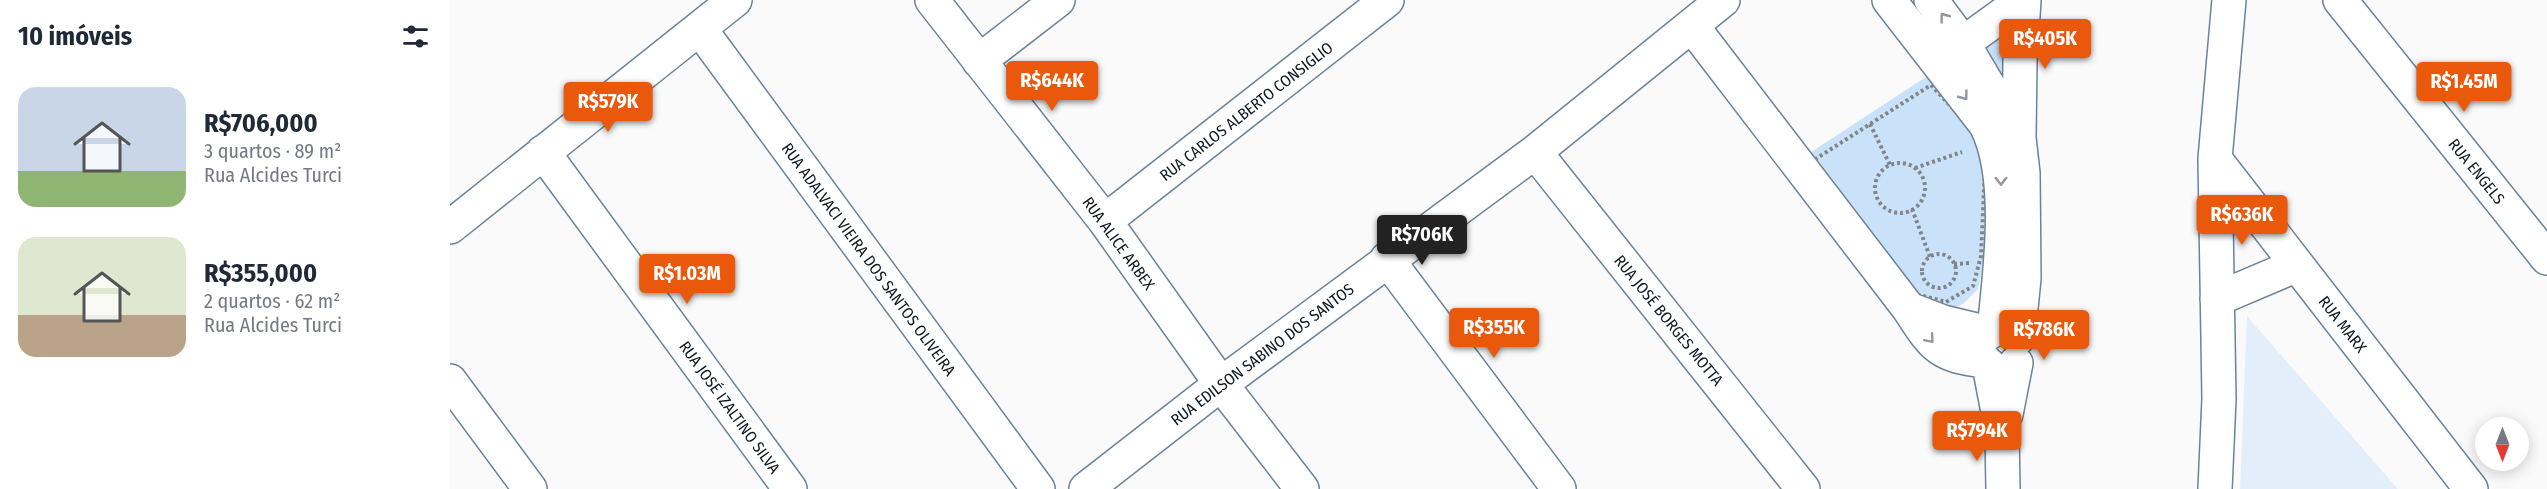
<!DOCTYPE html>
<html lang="pt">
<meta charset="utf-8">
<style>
body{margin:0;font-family:"Fira Sans Condensed",sans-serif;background:#f6f6f7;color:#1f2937;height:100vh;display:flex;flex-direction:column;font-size:22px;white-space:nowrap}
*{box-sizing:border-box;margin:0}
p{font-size:20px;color:#747a83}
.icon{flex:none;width:33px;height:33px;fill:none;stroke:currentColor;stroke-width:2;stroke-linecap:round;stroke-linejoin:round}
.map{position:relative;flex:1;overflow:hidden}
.panel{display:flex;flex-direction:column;background:#fff;width:450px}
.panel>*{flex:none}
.needle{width:39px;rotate:180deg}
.controls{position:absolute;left:2025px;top:417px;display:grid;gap:12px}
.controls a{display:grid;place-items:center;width:54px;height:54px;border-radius:50%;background:#fff;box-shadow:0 3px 15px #0003;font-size:30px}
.price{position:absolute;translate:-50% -51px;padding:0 14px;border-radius:6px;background:#ea580c;color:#fff;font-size:20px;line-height:39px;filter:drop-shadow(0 2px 3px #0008)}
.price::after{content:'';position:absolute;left:50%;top:36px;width:18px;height:14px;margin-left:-9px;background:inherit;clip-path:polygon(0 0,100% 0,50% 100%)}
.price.active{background:#222;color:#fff}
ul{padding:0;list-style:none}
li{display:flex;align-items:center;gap:18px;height:150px;padding:0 18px}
li span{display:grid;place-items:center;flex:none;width:168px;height:120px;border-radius:18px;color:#555}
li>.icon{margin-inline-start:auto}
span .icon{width:72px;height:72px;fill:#fffc;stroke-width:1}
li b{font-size:26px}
h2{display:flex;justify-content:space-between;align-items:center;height:72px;padding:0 18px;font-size:26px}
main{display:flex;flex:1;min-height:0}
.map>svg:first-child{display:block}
.built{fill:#e2effb}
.green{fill:#cae2f9}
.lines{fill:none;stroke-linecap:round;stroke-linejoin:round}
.street-casing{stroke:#6b8398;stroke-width:36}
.path{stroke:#808589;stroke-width:4;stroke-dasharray:3 3;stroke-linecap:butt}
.street{stroke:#fff;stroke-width:33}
.oneway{stroke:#93979a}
.labels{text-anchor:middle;stroke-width:4.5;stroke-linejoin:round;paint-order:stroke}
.street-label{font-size:16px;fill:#0e171f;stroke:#fff}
</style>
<main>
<section class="panel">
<h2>10 imóveis<svg class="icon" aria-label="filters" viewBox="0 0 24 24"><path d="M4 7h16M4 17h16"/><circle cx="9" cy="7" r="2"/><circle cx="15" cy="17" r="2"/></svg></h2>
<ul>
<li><span style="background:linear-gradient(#c9d6e8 70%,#8fb573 0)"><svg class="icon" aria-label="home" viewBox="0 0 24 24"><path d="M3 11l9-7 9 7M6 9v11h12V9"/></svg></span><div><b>R$706,000</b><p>3 quartos · 89 m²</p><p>Rua Alcides Turci</p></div></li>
<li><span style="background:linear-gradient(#dfe7d0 65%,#b9a48a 0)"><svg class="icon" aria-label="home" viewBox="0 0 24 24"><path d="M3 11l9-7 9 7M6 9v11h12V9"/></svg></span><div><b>R$355,000</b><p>2 quartos · 62 m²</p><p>Rua Alcides Turci</p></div></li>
</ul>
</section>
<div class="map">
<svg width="2097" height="489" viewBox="0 0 2097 489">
<rect width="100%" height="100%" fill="#fafafa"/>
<path class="built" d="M1797 316 1948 489H1790Z"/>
<path class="green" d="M1562 28 1555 108 1527 52Z
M1482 73 1539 140V183L1534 258 1528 289 1514 303 1497 312 1460 300 1355 156Z"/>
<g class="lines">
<defs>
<path id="street" d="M482 0 655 221 771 384 852 489
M1439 0 1536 125C1563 178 1550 272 1544 330
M1481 0 1513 43 1569 138 1573 173 1574 278 1568 338
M1890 0 2097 258
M1242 26 1459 309
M250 29 588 489
M1497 55 1573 0
M529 61 608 0
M1569 136 1570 62 1574 0
M93 152 340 489
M1085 152 1353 489
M1765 159 2021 489
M655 221 937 0
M0 227 285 0
M937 259 1109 489
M1767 299 1847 265
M1535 361C1488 356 1483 346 1459 309L1493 322 1539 333
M1539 365 1552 433 1553 489
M0 381 80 489
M1556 414 1566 363
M636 489 771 384 1085 152 1273 0
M1765 489 1769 399 1765 159 1779 0"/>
</defs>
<use href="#street" class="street-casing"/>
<path class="path" d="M1481 85 1536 144 1531 256 1523 286 1496 302 1465 294 1364 160Z
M1420 124 1440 165
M1425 188a25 25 0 1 1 50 0a25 25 0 1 1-50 0Z
M1465 168 1512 152
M1462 209 1480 257
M1472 271a17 17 0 1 1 34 0a17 17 0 1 1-34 0Z
M1504 264 1521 263"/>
<use href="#street" class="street"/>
</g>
<defs><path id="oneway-chevron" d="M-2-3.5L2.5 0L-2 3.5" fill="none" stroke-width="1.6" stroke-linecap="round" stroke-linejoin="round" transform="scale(1.5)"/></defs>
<g class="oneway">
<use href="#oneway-chevron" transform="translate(1494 17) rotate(-127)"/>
<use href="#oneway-chevron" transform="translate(1514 96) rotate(53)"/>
<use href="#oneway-chevron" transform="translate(1551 181) rotate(90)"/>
<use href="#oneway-chevron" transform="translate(1480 339) rotate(49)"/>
</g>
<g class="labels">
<g class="street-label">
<text transform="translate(796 111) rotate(-38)" y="6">RUA CARLOS ALBERTO CONSIGLIO</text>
<text transform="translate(2027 171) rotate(51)" y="6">RUA ENGELS</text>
<text transform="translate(669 243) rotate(54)" y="6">RUA ALICE ARBEX</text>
<text transform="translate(419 259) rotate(54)" y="6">RUA ADALVACI VIEIRA DOS SANTOS OLIVEIRA</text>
<text transform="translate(1219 320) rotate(51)" y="6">RUA JOSÉ BORGES MOTTA</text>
<text transform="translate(1893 324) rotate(52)" y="6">RUA MARX</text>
<text transform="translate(812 354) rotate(-37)" y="6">RUA EDILSON SABINO DOS SANTOS</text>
<text transform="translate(280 407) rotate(54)" y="6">RUA JOSÉ IZALTINO SILVA</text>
</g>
</g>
</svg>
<div class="controls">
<a><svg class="needle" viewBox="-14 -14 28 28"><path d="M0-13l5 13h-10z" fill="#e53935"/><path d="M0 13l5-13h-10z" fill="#747a83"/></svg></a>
</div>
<b class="price" style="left:1595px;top:70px">R$405K</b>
<b class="price" style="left:602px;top:112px">R$644K</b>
<b class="price" style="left:2014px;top:113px">R$1.45M</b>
<b class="price" style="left:158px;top:133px">R$579K</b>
<b class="price" style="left:1792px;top:246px">R$636K</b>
<b class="price active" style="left:972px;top:266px">R$706K</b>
<b class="price" style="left:237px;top:305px">R$1.03M</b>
<b class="price" style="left:1044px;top:359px">R$355K</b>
<b class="price" style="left:1594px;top:361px">R$786K</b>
<b class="price" style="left:1527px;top:462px">R$794K</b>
</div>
</main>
